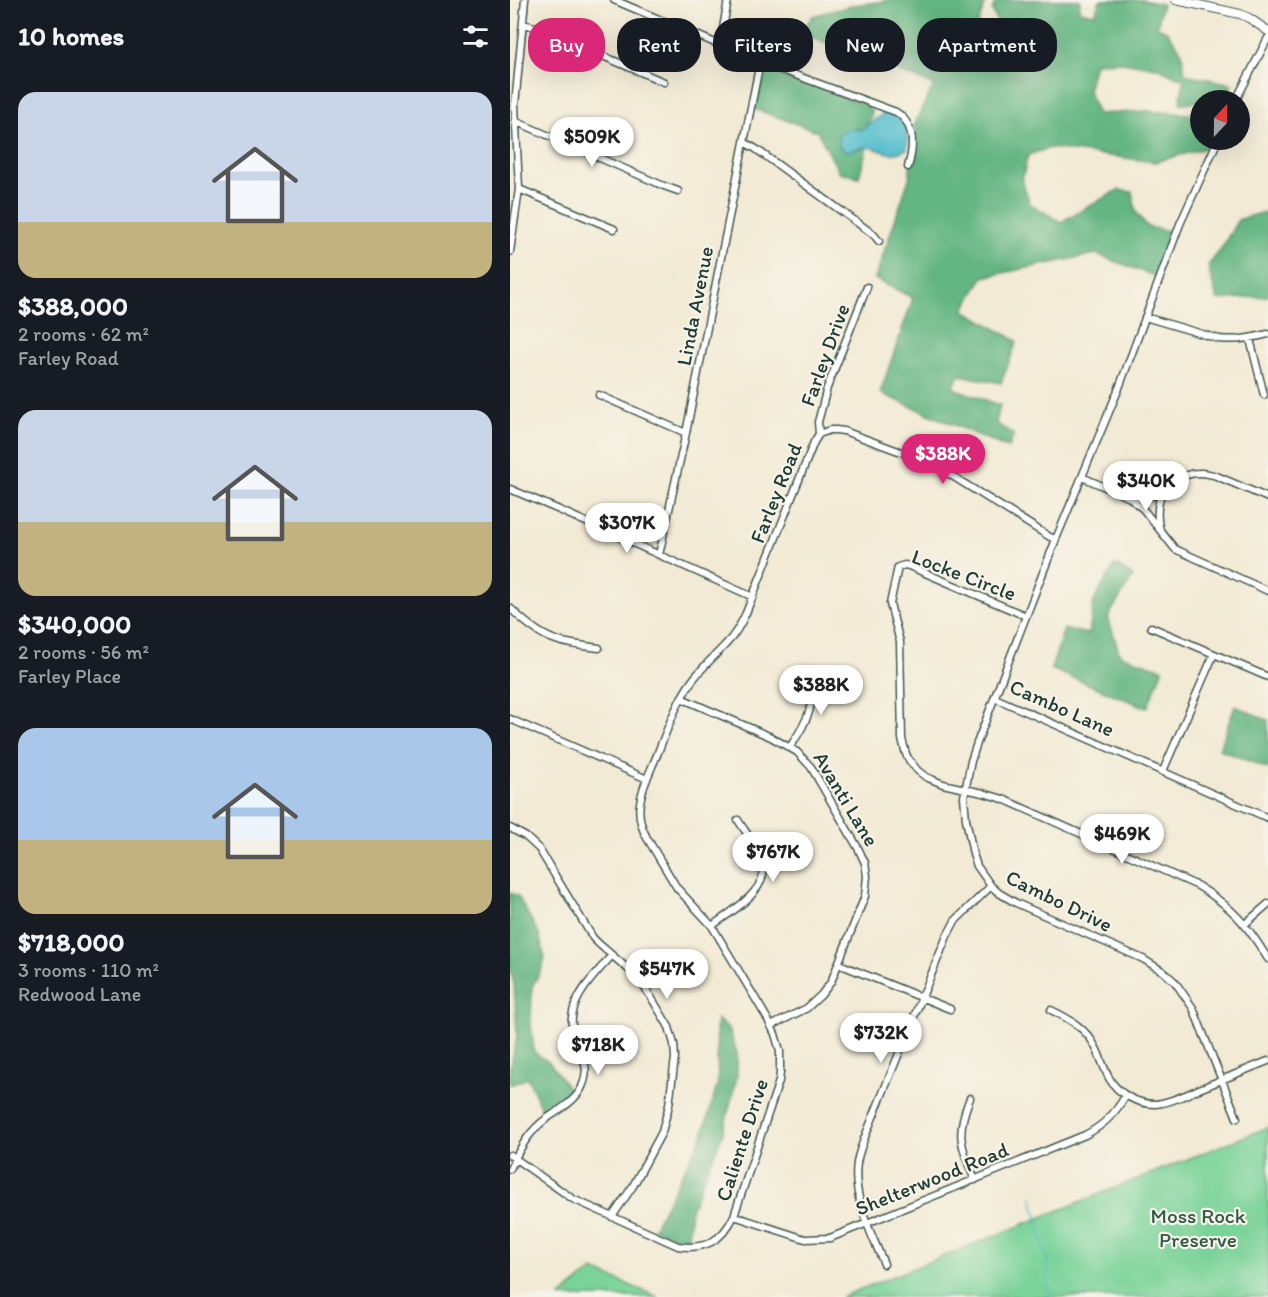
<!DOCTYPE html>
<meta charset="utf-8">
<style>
body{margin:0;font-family:Itim,sans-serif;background:#20242c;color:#f1f3f6;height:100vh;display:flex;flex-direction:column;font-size:22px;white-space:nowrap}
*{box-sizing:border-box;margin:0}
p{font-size:20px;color:#9ea1a6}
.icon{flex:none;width:33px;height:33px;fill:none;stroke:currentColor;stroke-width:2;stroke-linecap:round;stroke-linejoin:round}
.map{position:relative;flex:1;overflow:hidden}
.details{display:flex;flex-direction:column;background:#171b24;width:510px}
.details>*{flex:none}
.hud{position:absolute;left:18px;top:18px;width:570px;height:54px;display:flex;gap:12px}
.needle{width:39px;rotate:22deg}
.controls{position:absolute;left:680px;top:90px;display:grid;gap:12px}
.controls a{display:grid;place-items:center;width:60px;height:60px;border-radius:50%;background:#171b24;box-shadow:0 6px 24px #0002;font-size:30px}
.price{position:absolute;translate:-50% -51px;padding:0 14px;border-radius:21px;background:#fff;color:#222;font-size:20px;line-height:39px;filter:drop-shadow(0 2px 3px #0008)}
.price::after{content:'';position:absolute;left:50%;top:36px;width:18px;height:14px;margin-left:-9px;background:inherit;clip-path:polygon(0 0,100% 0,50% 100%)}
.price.on{background:#db2777;color:#fff}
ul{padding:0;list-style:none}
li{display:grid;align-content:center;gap:12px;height:318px;padding:0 18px}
li span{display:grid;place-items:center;height:186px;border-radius:18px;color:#555}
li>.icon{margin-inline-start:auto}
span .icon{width:108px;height:108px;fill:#fffc;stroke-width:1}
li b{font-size:26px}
h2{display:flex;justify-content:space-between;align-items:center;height:72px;padding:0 18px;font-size:26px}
.tag{padding:0 21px;border-radius:24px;background:#171b24;box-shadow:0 6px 24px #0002;font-size:21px;line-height:54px}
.tag.on{background:#db2777;color:#fff}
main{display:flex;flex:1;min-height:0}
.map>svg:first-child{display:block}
.green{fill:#7ad399;stroke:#4c8866;stroke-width:1.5}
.forest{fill:#63b581;stroke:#41795a;stroke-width:1.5}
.water{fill:#53bece;stroke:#397e81;stroke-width:1.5}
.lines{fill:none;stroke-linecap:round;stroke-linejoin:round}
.stream{stroke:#53bece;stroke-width:1.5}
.minor-casing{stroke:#3f574c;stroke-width:9}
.tertiary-casing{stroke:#3f574c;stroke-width:10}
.minor{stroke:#fff;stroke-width:6}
.tertiary{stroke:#fff;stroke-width:8}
.labels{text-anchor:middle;stroke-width:4.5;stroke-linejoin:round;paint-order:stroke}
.street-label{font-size:21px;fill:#1f3d34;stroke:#f7f3e8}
.park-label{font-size:21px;fill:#315b48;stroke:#f7f3e8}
</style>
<main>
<section class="details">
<h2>10 homes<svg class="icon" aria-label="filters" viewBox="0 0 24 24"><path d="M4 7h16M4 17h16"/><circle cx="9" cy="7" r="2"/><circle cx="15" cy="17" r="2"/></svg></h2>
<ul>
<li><span style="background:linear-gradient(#c9d6e8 70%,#c2b280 0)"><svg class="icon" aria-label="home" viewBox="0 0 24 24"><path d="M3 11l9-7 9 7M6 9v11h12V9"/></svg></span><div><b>$388,000</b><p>2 rooms · 62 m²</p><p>Farley Road</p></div></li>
<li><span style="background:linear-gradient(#c9d6e8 60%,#c2b280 0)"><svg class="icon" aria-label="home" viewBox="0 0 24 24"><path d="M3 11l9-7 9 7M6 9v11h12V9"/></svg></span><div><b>$340,000</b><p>2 rooms · 56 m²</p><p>Farley Place</p></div></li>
<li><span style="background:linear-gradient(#a9c7e8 60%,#c2b280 0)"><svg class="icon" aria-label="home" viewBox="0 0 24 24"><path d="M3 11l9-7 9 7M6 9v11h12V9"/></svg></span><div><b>$718,000</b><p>3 rooms · 110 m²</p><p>Redwood Lane</p></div></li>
</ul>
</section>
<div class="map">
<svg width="758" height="1297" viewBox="0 0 758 1297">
<rect width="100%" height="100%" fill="#f7f3e8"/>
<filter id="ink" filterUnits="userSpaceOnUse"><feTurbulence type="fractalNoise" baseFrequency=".0167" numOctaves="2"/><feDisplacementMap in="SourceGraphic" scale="12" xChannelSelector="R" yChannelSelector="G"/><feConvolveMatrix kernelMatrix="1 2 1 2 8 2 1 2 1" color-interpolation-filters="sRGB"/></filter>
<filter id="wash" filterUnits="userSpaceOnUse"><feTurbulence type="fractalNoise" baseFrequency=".008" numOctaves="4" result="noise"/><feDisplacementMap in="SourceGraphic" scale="24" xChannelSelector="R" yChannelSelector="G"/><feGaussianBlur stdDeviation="1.35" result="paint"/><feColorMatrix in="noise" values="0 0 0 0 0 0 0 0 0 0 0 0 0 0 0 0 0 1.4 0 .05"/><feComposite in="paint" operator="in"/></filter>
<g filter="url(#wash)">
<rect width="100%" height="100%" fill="#f2ead4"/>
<path class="green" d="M758 1127V1297H331Z
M83 1270 148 1297H50Z"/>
<path class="forest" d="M383 0H476L461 44 493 55 500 37 486 19 482 11 486 0H570L569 11 585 14 590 0H632L652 4 647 27 657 31 672 52 675 74 722 84 717 100H690V102L670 103 674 80 649 68 612 62 585 63 578 91 588 114 638 111 690 115V140H702L699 147 645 162 540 148 518 155 512 180 520 204 551 222 608 190 622 192 626 212 638 227 659 231 647 277 586 254 473 277 454 310 507 341 491 383 449 375 443 388 490 405 486 423 504 435 498 448 370 393 403 298 365 279 399 179 405 122 424 85 290 33 303 16 344 5Z
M251 68 356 105 362 112 359 121 354 129 335 130 338 151 357 147 349 177 329 172 307 131 244 109Z
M758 211V296L707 300 698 266 711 249 728 220Z
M605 564 623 576 598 617 610 655 653 669 637 708 541 669 554 629 579 634 584 601Z
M725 706 758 720V769L709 749Z
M0 893 8 896 29 934 35 959 31 971 22 986 21 1025 24 1052 40 1063 61 1092 33 1113 18 1078 0 1085V1069L7 1036 4 985 0 968Z
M207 1019 219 1029 227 1053V1077L213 1133 181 1209 178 1239 164 1237 143 1229 193 1134 208 1082 206 1028Z"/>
<path class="water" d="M373 113C397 114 399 128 397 149 375 159 375 148 355 147 349 147 343 151 337 151 326 151 325 133 335 130 341 129 348 130 354 129 361 118 366 122 373 113Z"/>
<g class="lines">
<path class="stream" d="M522 1197 537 1260 539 1297"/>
</g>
</g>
<g filter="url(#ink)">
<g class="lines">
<defs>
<path id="minor" d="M104 0 250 62 386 112C405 124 404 147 398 167
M13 24 25 27 154 82
M210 45 218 0
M726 100 758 38
M5 121 154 186 168 191
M708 140 670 224 609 388 546 539 467 743 461 761 454 797 456 819 463 854 467 866 481 886 489 893 506 903 633 959 654 972 665 982 683 1008 727 1118
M234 142 246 149 363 234 369 241
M9 189 104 229
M0 252 9 189 5 105 15 0
M635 317 709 339C726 341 741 338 758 334
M740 339 754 395
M89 395 176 433
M309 434 308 422 317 388 357 287
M572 477 620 498 633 509 665 549 758 591
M0 489 47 509 243 597
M621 498C631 498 640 498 649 493 655 491 659 485 664 482 678 471 693 471 709 477L758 498
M650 530C646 517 647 505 652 492
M149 555 176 433 250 62
M0 608C33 640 44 642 89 648
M516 616 399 566 395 565 388 567 380 604 390 642 392 739 396 754 399 760 408 771 416 777 433 784 473 793 493 799 688 886C724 908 737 925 758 959
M641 627 758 677
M171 698 261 737 287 752 301 767 348 848 355 863 357 876 355 896 321 982 311 995 297 1008 261 1026
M485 698 758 818
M0 719 137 779
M280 747C299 719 304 707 302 673
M653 771 704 654
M0 828 16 837 29 849 83 938 89 944 118 969 132 984 141 997 159 1027 164 1044 165 1058 159 1105 152 1132 123 1186 102 1217
M735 924 758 904
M202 926C221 911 262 890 252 860 247 846 236 833 228 820
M329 964 440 1009
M541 1010C560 1019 577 1029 586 1048 591 1058 594 1069 599 1078 608 1094 627 1104 645 1104 660 1103 675 1095 689 1089 712 1080 735 1070 758 1061
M460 1098C445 1134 451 1146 465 1180
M0 1155 63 1199 168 1246C195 1250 212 1241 224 1216L269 1081 270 1073V1051L265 1034 257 1018 202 926 167 888 137 838C131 827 128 815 130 803 132 786 141 770 147 755 157 730 166 703 182 681 192 667 205 656 216 644 225 635 231 624 236 613L304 442 309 434 320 430H326L334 431 402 456 431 469 540 537 546 539
M0 1169C8 1152 16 1136 31 1123 44 1112 64 1104 72 1087 85 1059 59 1044 62 1017 65 993 87 973 102 955
M224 1216 295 1239 320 1238 575 1135C593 1126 606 1113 615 1096
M374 1264C361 1232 342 1198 347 1163 349 1150 354 1139 359 1127L437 936 445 921 481 886"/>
<path id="tertiary" d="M666 0 730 14 739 18 758 31"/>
</defs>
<use href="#minor" class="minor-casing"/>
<use href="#tertiary" class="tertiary-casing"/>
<use href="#minor" class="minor"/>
<use href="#tertiary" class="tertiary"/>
</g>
</g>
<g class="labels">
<g class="street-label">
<text transform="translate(185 306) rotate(-79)" y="7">Linda Avenue</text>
<text transform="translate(315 355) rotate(-70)" y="7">Farley Drive</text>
<text transform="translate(266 493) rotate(-68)" y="7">Farley Road</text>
<text transform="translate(454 575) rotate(21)" y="7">Locke Circle</text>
<text transform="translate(552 708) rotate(24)" y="7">Cambo Lane</text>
<text transform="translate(336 799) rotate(59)" y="7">Avanti Lane</text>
<text transform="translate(549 901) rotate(26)" y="7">Cambo Drive</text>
<text transform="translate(232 1140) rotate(-72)" y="7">Caliente Drive</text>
<text transform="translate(422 1179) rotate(-22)" y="7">Shelterwood Road</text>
</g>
<g class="park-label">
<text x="688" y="1223">Moss Rock<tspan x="688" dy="24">Preserve</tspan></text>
</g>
</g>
</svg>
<div class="controls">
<a><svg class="needle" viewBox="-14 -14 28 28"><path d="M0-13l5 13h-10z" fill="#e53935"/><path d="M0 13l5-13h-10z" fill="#9ea1a6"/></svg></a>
</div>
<b class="price" style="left:82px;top:168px">$509K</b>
<b class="price on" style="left:433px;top:485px">$388K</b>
<b class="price" style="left:636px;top:512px">$340K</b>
<b class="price" style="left:117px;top:554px">$307K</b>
<b class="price" style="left:311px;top:716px">$388K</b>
<b class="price" style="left:612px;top:865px">$469K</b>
<b class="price" style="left:263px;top:883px">$767K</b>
<b class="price" style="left:157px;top:1000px">$547K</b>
<b class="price" style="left:371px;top:1064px">$732K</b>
<b class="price" style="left:88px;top:1076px">$718K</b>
<div class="hud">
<a class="tag on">Buy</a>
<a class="tag">Rent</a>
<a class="tag">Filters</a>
<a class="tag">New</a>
<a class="tag">Apartment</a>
</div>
</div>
</main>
